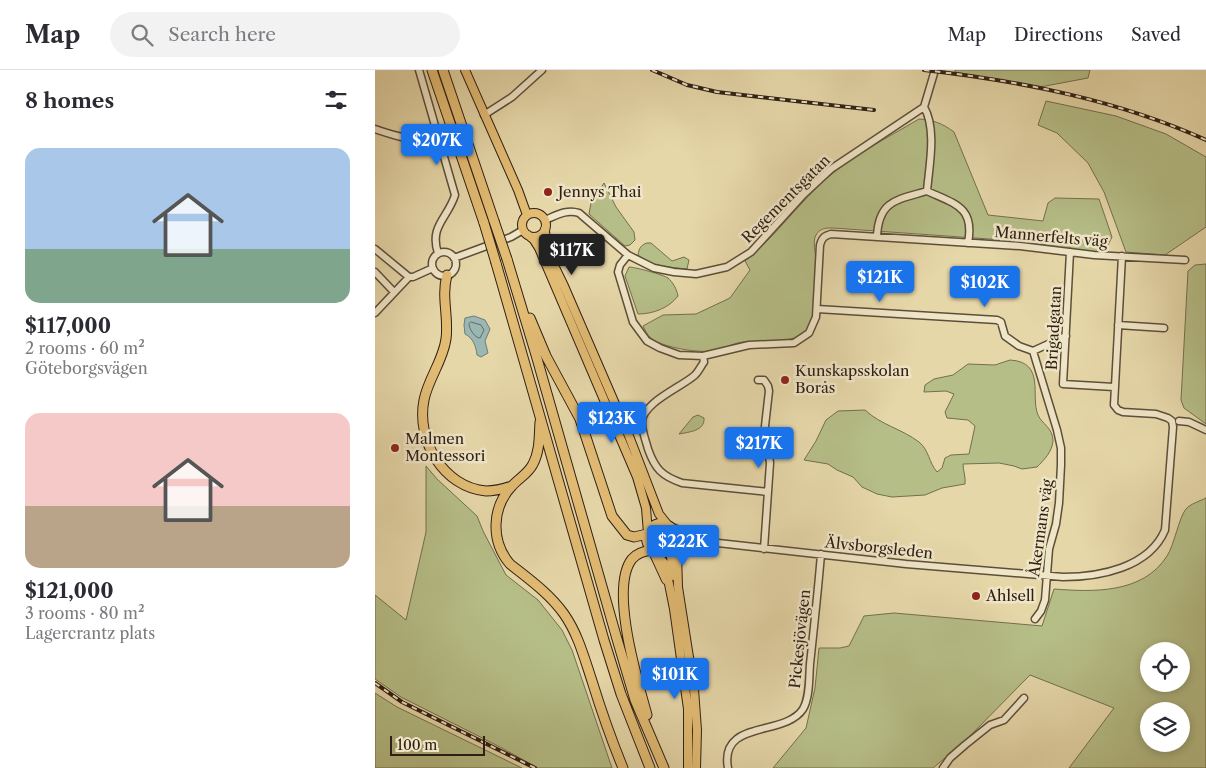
<!DOCTYPE html>
<meta charset="utf-8">
<style>
body{margin:0;font-family:"Libre Caslon Text",serif;background:#f2f2f3;color:#2b2b33;height:100vh;display:flex;flex-direction:column;font-size:19px;white-space:nowrap}
*{box-sizing:border-box;margin:0}
p{font-size:16px;color:#7c7c81}
.icon{flex:none;width:28px;height:28px;fill:none;stroke:currentColor;stroke-width:2;stroke-linecap:round;stroke-linejoin:round}
.map{position:relative;flex:1;overflow:hidden}
.details{display:flex;flex-direction:column;background:#fff;width:375px}
.details>*{flex:none}
.controls{position:absolute;left:765px;top:572px;display:grid;gap:10px}
.controls a{display:grid;place-items:center;width:50px;height:50px;border-radius:50%;background:#fff;box-shadow:0 2px 8px #0003;font-size:25px}
.scale{position:absolute;left:15px;bottom:12px;width:95px;box-sizing:border-box;padding-left:5px;border:2px solid #2f2015;border-top:0;font-size:14px;line-height:18px;white-space:nowrap;color:#2f2015;-webkit-text-stroke:4px #efe5c7;paint-order:stroke}
.price{position:absolute;translate:-50% -42px;padding:0 11px;border-radius:5px;background:#1a73e8;color:#fff;font-size:16px;line-height:32px;filter:drop-shadow(0 1px 2px #0008)}
.price::after{content:'';position:absolute;left:50%;top:30px;width:15px;height:11px;margin-left:-8px;background:inherit;clip-path:polygon(0 0,100% 0,50% 100%)}
.price.on{background:#222;color:#fff}
ul{padding:0;list-style:none}
li{display:grid;align-content:center;gap:10px;height:265px;padding:0 25px}
li span{display:grid;place-items:center;height:155px;border-radius:15px;color:#555}
li>.icon{margin-inline-start:auto}
span .icon{width:90px;height:90px;fill:#fffc;stroke-width:1}
li b{font-size:21px}
h2{display:flex;justify-content:space-between;align-items:center;height:60px;padding:0 25px;font-size:21px}
header{display:flex;align-items:center;gap:30px;box-sizing:border-box;height:70px;padding:0 25px;background:#fff;border-bottom:1px solid #e1e1e2}
header strong{font-size:24px}
nav{display:flex;gap:28px;margin-inline-start:auto;font-size:18px}
.search{width:350px;height:45px;background:#f2f2f3;display:flex;align-items:center;gap:12px;box-sizing:border-box;padding:0 18px;border-radius:28px;color:#7c7c81;font-size:19px}
main{display:flex;flex:1;min-height:0}
.map>svg:first-child{display:block}
.green{fill:#b6be87;stroke:#726f4e;fill-rule:evenodd}
.water{fill:#9ab7b3;stroke:#6f7b74}
.lines{fill:none;stroke-linecap:round;stroke-linejoin:round}
.shore{stroke:#646c64;stroke-width:1}
.minor-casing{stroke:#5d4e3a;stroke-width:9}
.major-casing{stroke:#2f2015;stroke-width:10}
.highway-casing{stroke:#2f2015;stroke-width:11}
.minor{stroke:#efe5c7;stroke-width:6}
.major{stroke:#e3bc74;stroke-width:8}
.highway{stroke:#e3bc74;stroke-width:9}
.rail-casing{stroke:#2f2015;stroke-width:4}
.rail{stroke:#efe5c7;stroke-width:2;stroke-dasharray:5.5;stroke-linecap:butt}
.highway-bridge-casing{stroke:#2f2015;stroke-width:11;stroke-linecap:butt}
.highway-bridge{stroke:#e3bc74;stroke-width:9}
.poi-dot{fill:#8f2418;stroke:#efe5c7;stroke-width:2}
.labels{text-anchor:middle;stroke-width:5;stroke-linejoin:round;paint-order:stroke}
.poi-label{font-size:15px;fill:#2f2015;stroke:#efe5c7;text-anchor:start}
.street-label{font-size:15px;fill:#2f2015;stroke:#efe5c7}
</style>
<header>
<strong>Map</strong>
<div class="search"><svg class="icon" aria-label="search" viewBox="0 0 24 24"><circle cx="10" cy="10" r="6"/><path d="M15 15l6 6"/></svg>Search here</div>
<nav><a>Map</a><a>Directions</a><a>Saved</a></nav>
</header>
<main>
<section class="details">
<h2>8 homes<svg class="icon" aria-label="filters" viewBox="0 0 24 24"><path d="M4 7h16M4 17h16"/><circle cx="9" cy="7" r="2"/><circle cx="15" cy="17" r="2"/></svg></h2>
<ul>
<li><span style="background:linear-gradient(#a9c7e8 65%,#7fa58c 0)"><svg class="icon" aria-label="home" viewBox="0 0 24 24"><path d="M3 11l9-7 9 7M6 9v11h12V9"/></svg></span><div><b>$117,000</b><p>2 rooms · 60 m²</p><p>Göteborgsvägen</p></div></li>
<li><span style="background:linear-gradient(#f6c9c9 60%,#b9a48a 0)"><svg class="icon" aria-label="home" viewBox="0 0 24 24"><path d="M3 11l9-7 9 7M6 9v11h12V9"/></svg></span><div><b>$121,000</b><p>3 rooms · 80 m²</p><p>Lagercrantz plats</p></div></li>
</ul>
</section>
<div class="map">
<svg width="831" height="698" viewBox="0 0 831 698">
<rect width="100%" height="100%" fill="#e6d7a9"/>
<filter id="stains"><feTurbulence type="fractalNoise" baseFrequency=".004" numOctaves="4"/><feColorMatrix values="0 0 0 0 .2 0 0 0 0 .09 0 0 0 0 .02 0 0 0 .5 -.17"/></filter>
<radialGradient id="worn" r=".72"><stop offset=".6" stop-color="#630" stop-opacity="0"/><stop offset="1" stop-color="#630" stop-opacity=".3"/></radialGradient>
<path class="green" d="M580 0H715L713 8 665 17 580 2Z
M671 31 741 46 791 64 831 87V157L790 185 751 182 729 122 713 93 682 63 663 55Z
M544 49C558 50 567 53 579 62L613 145 668 151 673 133 680 128 724 129 737 167 733 175 725 182H708L657 172 458 158C451 158 445 158 441 165 437 172 441 183 441 191 441 208 442 239 435 255 426 276 387 270 368 272 358 273 349 279 339 281 324 283 288 278 276 268 272 265 270 260 268 256L288 245 321 244 355 228 375 200 370 191C400 167 422 135 451 109 478 85 512 68 544 49Z
M229 113 241 137 259 162 260 170 255 175 250 176 214 144 216 133Z
M272 173H276L297 191 309 187 314 190 312 199C296 197 275 197 263 185 264 178 266 175 272 173Z
M831 194V354L809 338 806 330 813 201 820 195Z
M254 197C260 197 289 205 293 208 298 212 302 220 303 226 294 238 278 244 263 244L250 206Z
M635 290C671 292 655 326 663 345 667 354 678 358 678 371 677 382 669 390 662 397L647 399 639 396 624 393 588 394C588 401 591 407 590 414L567 418 550 425 517 427 502 424 487 417 478 407 462 400 453 394 429 390 441 371 451 350 463 341 490 340C506 355 527 359 544 372 554 380 554 393 562 402L567 398 570 388 576 385 594 384 600 356 593 350 572 348 570 342 579 324 571 321 549 322 550 315 559 309 578 305 593 294 620 295Z
M323 345 329 348C330 361 314 362 304 364L318 347Z
M51 396 62 409 102 446 108 461 131 505 163 530 187 560 197 580 237 698H163L125 677 26 627 0 609V525L31 550 51 462Z
M831 428V698H694L739 638 655 605 589 672 558 698H398L431 658 440 618 444 578H465L474 576 489 546 519 543 667 556 679 519C718 522 768 524 792 486 799 476 804 447 811 439 815 434 825 431 831 428ZM774 581H806V614H774ZM774 641H806V674H774Z
M0 623 22 637 147 698H0Z"/>
<path class="water" d="M99 246 110 250 115 259 110 271 113 283 106 287 102 285C101 276 98 268 90 264L89 255 90 248Z"/>
<g class="lines">
<path class="shore" d="M96 252 106 255 109 260 105 268C100 268 94 259 94 254Z"/>
<defs>
<path id="minor" d="M44 0 80 125C73 148 54 156 63 183
M549 37C562 59 554 97 552 121
M109 45 137 27 167 0
M0 59C17 65 48 74 65 69
M170 150C182 145 192 139 204 143L253 185 279 198 299 202 321 204 352 197 376 182 429 124 456 99 549 37 560 0
M502 166C504 130 522 130 552 121 580 134 600 137 593 173
M0 179 34 207
M695 182 688 314 739 317
M57 194a12 12 0 1 1 24 0a12 12 0 1 1-24 0Z
M253 185 245 195 243 202 258 252 272 271 285 278 304 285 328 286 374 275 419 273 434 263 441 247 445 175C447 168 449 166 456 164L645 176 719 185 810 190
M79 188 136 167 148 160
M0 202 19 222
M442 239 622 250 626 252 630 266 644 276 658 281
M0 243 34 207H38L58 198
M743 255 789 258
M658 281 682 360 686 378V395L684 433 681 454 674 479 670 530 666 541 660 549
M658 281 691 266
M328 286 329 292C326 296 324 301 320 305 307 317 266 333 267 353 267 362 271 371 273 379 280 399 287 406 307 413L393 422
M383 310H389L393 316 394 321 390 356 395 393 389 479
M804 351 814 352 831 360
M297 457 330 471
M299 476 313 473 334 472 531 494 688 507C724 507 774 498 790 460L798 357 797 351 793 348 781 344 748 342 743 340 739 335 747 186
M353 698C344 649 410 667 428 639 435 627 434 607 435 594 439 557 443 521 446 484
M568 698 575 688 590 675 615 655 629 650 649 628"/>
<path id="major" d="M90 0 143 120 152 145
M147 155a12 12 0 1 1 24 0a12 12 0 1 1-24 0Z
M170 159 171 176 174 185 189 216 254 366 284 444 292 454
M153 165 159 170 164 178 262 407 271 438 273 463
M271 468a15 15 0 1 1 30 0a15 15 0 1 1-30 0Z
M298 477 302 483 303 517 319 619 322 660 321 698
M298 477 296 487 299 506
M279 481 290 494 299 539 313 639V698
M279 484 291 510"/>
<path id="highway" d="M57 0 109 153
M68 0 119 151
M132 189 161 285 242 569 260 630 289 698
M121 193 229 570 246 624 275 698
M72 205C66 227 74 247 71 269 68 291 53 309 49 330 41 370 68 417 111 421 120 421 128 419 137 416
M155 248 171 286 205 349 237 446 252 465 259 467 272 464
M165 352C164 366 165 381 158 394 153 404 144 408 137 416 116 438 116 472 135 494 154 509 175 524 189 544 203 564 209 587 217 611 226 640 236 669 248 698
M272 645C263 612 234 518 257 489 262 483 269 481 277 480"/>
</defs>
<use href="#minor" class="minor-casing"/>
<use href="#major" class="major-casing"/>
<use href="#highway" class="highway-casing"/>
<use href="#minor" class="minor"/>
<use href="#major" class="major"/>
<use href="#highway" class="highway"/>
<defs>
<path id="rail" d="M277 0 312 15 342 22 499 40
M549 0C645 11 743 30 831 70
M0 613 27 632 160 698"/>
</defs>
<use href="#rail" class="rail-casing"/>
<use href="#rail" class="rail"/>
<defs>
<path id="highway-bridge" d="M119 151 132 189
M109 153 121 193"/>
</defs>
<use href="#highway-bridge" class="highway-bridge-casing"/>
<use href="#highway-bridge" class="highway-bridge"/>
</g>
<g class="poi-dot">
<circle cx="173" cy="122" r="5"/>
<circle cx="410" cy="310" r="5"/>
<circle cx="20" cy="378" r="5"/>
<circle cx="601" cy="526" r="5"/>
</g>
<g class="labels">
<g class="poi-label">
<text x="183" y="127">Jennys Thai</text>
<text x="420" y="306">Kunskapsskolan<tspan x="420" dy="17">Borås</tspan></text>
<text x="30" y="374">Malmen<tspan x="30" dy="17">Montessori</tspan></text>
<text x="611" y="531">Ahlsell</text>
</g>
<g class="street-label">
<text transform="translate(411 129) rotate(-45)" y="5">Regementsgatan</text>
<text transform="translate(676 167) rotate(5)" y="5">Mannerfelts väg</text>
<text transform="translate(679 258) rotate(-87)" y="5">Brigadgatan</text>
<text transform="translate(666 458) rotate(-82)" y="5">Åkermans väg</text>
<text transform="translate(504 478) rotate(6)" y="5">Älvsborgsleden</text>
<text transform="translate(425 569) rotate(-84)" y="5">Pickesjövägen</text>
</g>
</g>
<rect width="100%" height="100%" filter="url(#stains)"/>
<rect width="100%" height="100%" fill="url(#worn)"/>
</svg>
<div class="controls">
<a><svg class="icon" aria-label="locate" viewBox="0 0 24 24"><circle cx="12" cy="12" r="6"/><path d="M12 2v4M12 18v4M2 12h4M18 12h4"/></svg></a>
<a><svg class="icon" aria-label="layers" viewBox="0 0 24 24"><path d="M12 4l9 5-9 5-9-5zM3 14l9 5 9-5"/></svg></a>
</div>
<div class="scale">100 m</div>
<b class="price" style="left:62px;top:96px">$207K</b>
<b class="price on" style="left:197px;top:206px">$117K</b>
<b class="price" style="left:505px;top:233px">$121K</b>
<b class="price" style="left:610px;top:238px">$102K</b>
<b class="price" style="left:237px;top:374px">$123K</b>
<b class="price" style="left:384px;top:399px">$217K</b>
<b class="price" style="left:308px;top:497px">$222K</b>
<b class="price" style="left:300px;top:630px">$101K</b>
</div>
</main>
